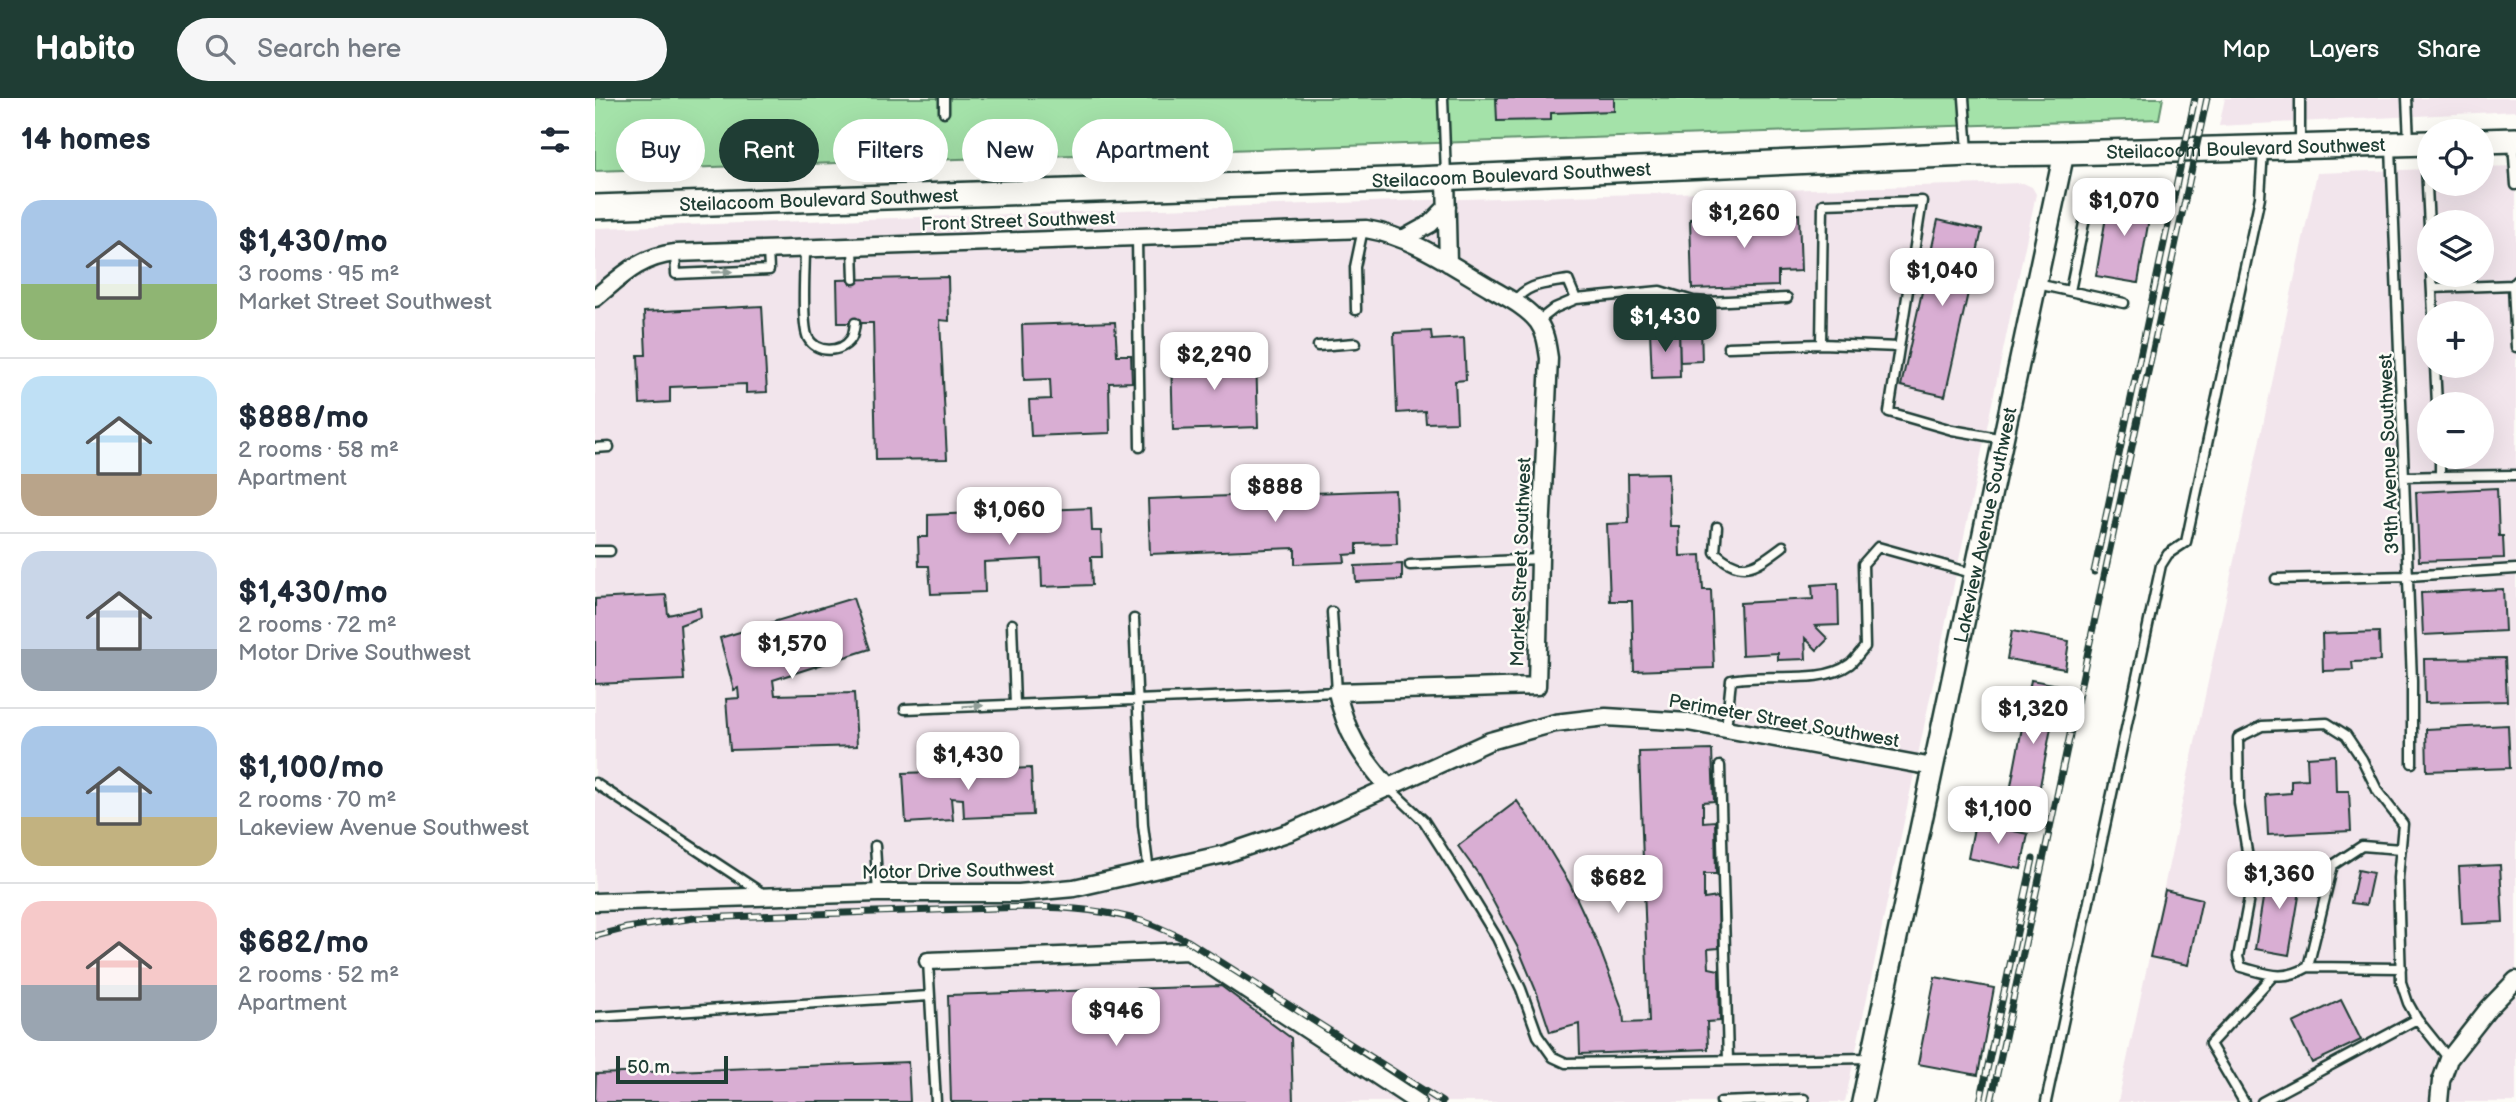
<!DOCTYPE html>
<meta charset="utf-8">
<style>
body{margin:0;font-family:"Balsamiq Sans",sans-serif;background:#f6f6f7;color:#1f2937;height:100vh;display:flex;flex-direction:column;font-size:26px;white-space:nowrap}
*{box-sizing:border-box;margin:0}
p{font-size:23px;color:#747a83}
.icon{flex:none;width:38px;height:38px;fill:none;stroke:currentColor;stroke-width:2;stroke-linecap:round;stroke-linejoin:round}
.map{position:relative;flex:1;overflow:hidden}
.side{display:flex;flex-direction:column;background:#fff;width:595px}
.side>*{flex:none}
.top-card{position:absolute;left:21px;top:21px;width:665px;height:63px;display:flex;gap:14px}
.tools{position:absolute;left:1822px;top:21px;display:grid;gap:14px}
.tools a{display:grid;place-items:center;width:77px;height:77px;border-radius:50%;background:#fff;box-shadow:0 7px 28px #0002;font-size:35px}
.scale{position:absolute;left:21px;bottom:18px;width:112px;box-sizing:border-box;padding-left:7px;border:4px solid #1f3d34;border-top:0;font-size:19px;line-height:24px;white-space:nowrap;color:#1f3d34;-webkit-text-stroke:5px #fdfcf7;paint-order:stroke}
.price{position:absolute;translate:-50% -60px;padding:0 16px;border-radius:14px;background:#fff;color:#222;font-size:23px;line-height:46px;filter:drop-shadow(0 2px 4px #0008)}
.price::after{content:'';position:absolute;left:50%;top:42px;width:21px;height:16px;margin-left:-10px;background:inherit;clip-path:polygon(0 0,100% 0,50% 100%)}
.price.on{background:#1f3d34;color:#fff}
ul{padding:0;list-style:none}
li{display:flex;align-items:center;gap:21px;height:175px;padding:0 21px}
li+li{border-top:2px solid #e0e1e3}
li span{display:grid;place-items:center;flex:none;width:196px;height:140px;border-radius:21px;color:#555}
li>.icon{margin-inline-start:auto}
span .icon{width:84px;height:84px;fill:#fffc;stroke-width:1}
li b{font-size:30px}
h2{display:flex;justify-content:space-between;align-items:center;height:84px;padding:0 21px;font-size:30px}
.tag{padding:0 24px;border-radius:32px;background:#fff;box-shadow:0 7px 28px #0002;font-size:24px;line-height:63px}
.tag.on{background:#1f3d34;color:#fff}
header{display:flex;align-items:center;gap:42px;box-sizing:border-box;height:98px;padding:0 35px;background:#1f3d34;color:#fff}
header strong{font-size:33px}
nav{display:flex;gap:38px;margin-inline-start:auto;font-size:24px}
.search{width:490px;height:63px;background:#f6f6f7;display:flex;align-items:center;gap:18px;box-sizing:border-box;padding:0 24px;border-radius:38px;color:#747a83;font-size:26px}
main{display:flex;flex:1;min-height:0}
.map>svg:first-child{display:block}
.built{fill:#f2e5ec;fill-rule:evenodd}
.green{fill:#a4e2a9;stroke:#62906e;stroke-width:2}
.building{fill:#d9aed3;stroke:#1f3d34;stroke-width:2}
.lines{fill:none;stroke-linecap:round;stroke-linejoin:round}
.service-casing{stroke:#1f3d34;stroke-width:13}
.minor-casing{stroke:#1f3d34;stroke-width:21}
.tertiary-casing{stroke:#1f3d34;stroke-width:24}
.secondary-casing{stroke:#1f3d34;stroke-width:28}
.service{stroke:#fdfcf7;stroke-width:8}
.minor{stroke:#fdfcf7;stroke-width:16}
.tertiary{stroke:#fdfcf7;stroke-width:19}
.secondary{stroke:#fdfcf7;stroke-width:23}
.rail-casing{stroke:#1f3d34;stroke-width:7}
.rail{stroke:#fdfcf7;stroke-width:4.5;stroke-dasharray:13;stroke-linecap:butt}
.oneway{fill:#8e9c96}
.labels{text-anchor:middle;stroke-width:5;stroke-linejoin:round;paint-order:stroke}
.street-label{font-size:19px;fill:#1f3d34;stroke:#fdfcf7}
</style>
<header>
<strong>Habito</strong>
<div class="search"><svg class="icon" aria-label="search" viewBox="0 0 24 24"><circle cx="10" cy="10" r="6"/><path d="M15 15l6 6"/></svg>Search here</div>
<nav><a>Map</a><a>Layers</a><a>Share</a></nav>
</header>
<main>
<section class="side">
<h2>14 homes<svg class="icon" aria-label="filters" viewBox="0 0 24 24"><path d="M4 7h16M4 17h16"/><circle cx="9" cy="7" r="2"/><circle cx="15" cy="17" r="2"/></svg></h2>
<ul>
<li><span style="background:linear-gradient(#a9c7e8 60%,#8fb573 0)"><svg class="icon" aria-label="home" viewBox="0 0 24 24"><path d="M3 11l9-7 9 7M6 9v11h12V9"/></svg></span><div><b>$1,430/mo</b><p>3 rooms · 95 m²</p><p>Market Street Southwest</p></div></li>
<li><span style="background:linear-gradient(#bfe0f5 70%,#b9a48a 0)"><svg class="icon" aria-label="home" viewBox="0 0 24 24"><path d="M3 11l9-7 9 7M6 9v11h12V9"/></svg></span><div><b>$888/mo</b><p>2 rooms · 58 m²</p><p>Apartment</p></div></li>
<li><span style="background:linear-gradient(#c9d6e8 70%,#9aa5b1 0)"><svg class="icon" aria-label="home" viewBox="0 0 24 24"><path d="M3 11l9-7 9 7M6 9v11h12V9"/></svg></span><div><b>$1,430/mo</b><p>2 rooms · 72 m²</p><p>Motor Drive Southwest</p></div></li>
<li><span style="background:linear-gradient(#a9c7e8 65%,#c2b280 0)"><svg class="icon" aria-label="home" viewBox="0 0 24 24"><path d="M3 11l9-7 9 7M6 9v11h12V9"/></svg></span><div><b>$1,100/mo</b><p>2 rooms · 70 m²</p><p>Lakeview Avenue Southwest</p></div></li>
<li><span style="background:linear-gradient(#f6c9c9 60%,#9aa5b1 0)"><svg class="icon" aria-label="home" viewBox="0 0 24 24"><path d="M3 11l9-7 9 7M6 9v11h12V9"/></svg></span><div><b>$682/mo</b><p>2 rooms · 52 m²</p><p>Apartment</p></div></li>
</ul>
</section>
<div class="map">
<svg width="1921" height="1004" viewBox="0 0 1921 1004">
<rect width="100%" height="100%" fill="#fdfcf7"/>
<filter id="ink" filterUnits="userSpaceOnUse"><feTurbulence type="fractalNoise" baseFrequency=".0143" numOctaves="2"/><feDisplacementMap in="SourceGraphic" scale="14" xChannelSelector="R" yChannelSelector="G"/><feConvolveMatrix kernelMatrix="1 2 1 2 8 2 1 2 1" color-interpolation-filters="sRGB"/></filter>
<g filter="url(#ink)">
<path class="built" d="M1630 0H1921V13L1624 28Z
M1921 68V1004H1523L1722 75 1834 71V86H1886L1887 69ZM1834 124H1886V177H1834ZM1834 215H1886V268H1834ZM1834 306H1886V359H1834Z
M1428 85 1437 89 1441 96 1250 1004H0V130L834 102Z"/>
<path class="green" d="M0 0H1568L1564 21 0 73Z"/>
<path class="building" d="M901 0H1019V13L956 15V22L902 23Z
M1515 95 1557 103 1543 185 1501 178Z
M1204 116 1206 173 1183 174V188L1097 191 1095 120Z
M1343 122 1387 132 1350 298 1306 288Z
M353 179 354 223 345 222 352 361 281 362 278 225H243L242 182Z
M167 208 172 294 151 295V286L75 289V304L45 306 43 257H51L49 214Z
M520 224 522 257H536L537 284 514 285 515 335 436 338 434 302 456 301 455 281 429 282 427 227Z
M1106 229 1107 263 1085 264 1084 230Z
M1084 232 1085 279 1057 280 1055 233Z
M836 233 837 242 869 240 871 282 860 283 862 324 831 325 830 313 802 315 799 235Z
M661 256 663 329 578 332 576 258Z
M1073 375 1075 428H1084L1085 458 1106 457 1108 492H1116L1119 570 1039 573 1037 503H1015L1012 426 1034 425 1033 376Z
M1902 390 1904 438H1908L1909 460 1824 463 1821 394Z
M800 392 802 445 762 446V456L749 457 750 464 700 466V450L555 456 553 401Z
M496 410 497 433H506L507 459H496L497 487 447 489 446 461 389 464 390 494 336 496 334 468H324L323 439H333V417Z
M807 466V482L761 484 760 468Z
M1243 485 1244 527 1220 528 1233 541 1222 552 1210 540 1211 561 1183 562V555L1147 557 1145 505 1218 501 1217 487Z
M1908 491 1910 533 1828 537 1826 495Z
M71 497 73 517 105 510 106 519 85 527 89 582 0 586V501Z
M258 500 275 551 178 582 180 597 259 595 262 648 135 652 131 601 144 600 143 590 139 592 125 540Z
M1417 533 1474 543 1470 571 1412 561Z
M1784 534 1785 563 1757 564 1758 572 1728 573 1727 536Z
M1910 560 1912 603 1830 605 1829 561Z
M1436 582 1464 587 1440 715 1412 709Z
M1913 627 1915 670 1832 673 1831 631Z
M1117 652 1119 703 1108 704V724L1120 723 1121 776H1109V801L1123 799 1124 850 1113 851 1114 870 1124 872 1125 923 1112 924 1113 951 985 956 984 926 955 934 942 895 924 852 884 777 863 748 922 703 943 733 975 786 1002 844 1028 913 1029 925 1054 924 1044 654Z
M392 656V672L436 670 438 717 369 720 368 701 356 700 358 722 311 725 308 675 369 673 368 657Z
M1740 657 1741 693H1754L1756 733 1673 737 1671 697 1696 695V682L1713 681 1712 659Z
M1380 725 1433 736 1426 771 1373 760Z
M1905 767 1908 824 1867 826 1864 769Z
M1673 769 1708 775 1694 857 1660 851Z
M1763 772 1778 775 1771 807 1756 805Z
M1570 792 1607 801 1593 867 1555 859Z
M1340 879 1399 890 1383 977 1323 966Z
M626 888 696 940 698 1004H356L353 897Z
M1746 902 1766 942 1717 965 1698 925Z
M313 964 315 1004H0L1 976Z"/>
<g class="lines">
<defs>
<path id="service" d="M349 0V14
M848 0 851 77
M1369 0 1373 53
M1705 0V46
M1812 0 1814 43
M1918 45 1921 87
M1830 48 1834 129
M1796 49 1817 583V665
M542 139 545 349
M258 149 259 181
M210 151C210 170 206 225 213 240 222 256 246 255 256 241 259 236 259 231 260 225
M80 155 81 176 174 172 173 152
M1836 177 1838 215
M1442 186 1529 205
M1918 187 1921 249
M1837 190 1918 187 1921 183
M1475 193 1495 96
M919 204C932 185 951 186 973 182L981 201
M761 212 760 169 768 131
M942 224 960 210 981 201 1065 193 1098 203 1113 204 1192 200
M1226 246 1304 249
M723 248 761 245
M1133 249 1226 246 1228 106 1327 103 1294 314 1357 332 1409 341
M1840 268 1842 306
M0 350 14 349
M1845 359V378L1921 377
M1809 379 1845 378
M1122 429 1120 454C1148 481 1162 467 1188 448
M0 453H15
M815 467 945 461
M1681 481 1813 478 1921 471
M539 521 548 727 554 774
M417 526 420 606
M310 611 742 594 737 514
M1131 631 1136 582C1171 574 1225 588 1255 566 1260 562 1265 554 1270 549L1268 466 1283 449 1380 476
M1125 668 1133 962
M0 685 170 797
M794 690 829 723 866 781 902 840 926 891 943 938 958 959 971 965 1276 960
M280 748 283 795
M1806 751 1767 748 1738 767 1713 869C1687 884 1673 876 1646 869L1643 859 1657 784 1644 705 1643 640 1667 628 1732 625 1751 637 1767 661 1783 694 1808 726 1803 780 1806 884 1813 905 1822 921 1854 961
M333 863 341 1004
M1713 869 1806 870
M0 919 334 898
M1126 1004 1209 1001V1004
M1451 1004 1566 467 1573 456 1591 444 1665 99 1668 52
M1649 1004 1615 946 1678 878
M1667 1004 1822 921"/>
<path id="minor" d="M851 80 853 165
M808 141 835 126 852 109
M0 200C27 178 44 159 80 155L771 131C818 139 854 166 894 189 910 199 931 208 943 224 951 235 952 248 954 260L945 461 942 588 742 594C751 635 766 658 794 690
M0 804 283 795H424L479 790 630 756 695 734 895 643 960 625 1011 619 1093 624 1338 669
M333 863 593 853 822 1004
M1844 1004 1846 983 1854 961 1894 910 1921 882"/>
<g id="tertiary">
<path id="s1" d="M1267 1004 1469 55"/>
</g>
<g id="secondary">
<path d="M1886 43 1921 42"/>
<path id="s2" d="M0 109 821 81 1374 56 1469 55 1834 45"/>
</g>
</defs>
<use href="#service" class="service-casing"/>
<use href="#minor" class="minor-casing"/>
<use href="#tertiary" class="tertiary-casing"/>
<use href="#secondary" class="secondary-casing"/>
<use href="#service" class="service"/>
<use href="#minor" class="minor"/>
<use href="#tertiary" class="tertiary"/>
<use href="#secondary" class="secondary"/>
<defs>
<path id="rail" d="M1499 474 1600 0
M0 838 32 830 99 820 433 809C472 809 510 812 547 823 563 828 578 836 593 843L847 1004
M1385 1004 1438 761
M1396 1004 1612 0"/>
</defs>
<use href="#rail" class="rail-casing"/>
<use href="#rail" class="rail"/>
</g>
<defs><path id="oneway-solid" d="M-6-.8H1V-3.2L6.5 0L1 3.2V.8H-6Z" transform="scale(1.75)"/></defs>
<g class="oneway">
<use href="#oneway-solid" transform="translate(127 174) rotate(-2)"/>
<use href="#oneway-solid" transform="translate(378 608) rotate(-3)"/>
</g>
</g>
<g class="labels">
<g class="street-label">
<text dy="7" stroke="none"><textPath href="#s2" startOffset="1652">Steilacoom Boulevard Southwest</textPath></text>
<text dy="7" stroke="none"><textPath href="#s2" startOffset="917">Steilacoom Boulevard Southwest</textPath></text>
<text dy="7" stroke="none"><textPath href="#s2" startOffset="224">Steilacoom Boulevard Southwest</textPath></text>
<text transform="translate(423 122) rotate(-2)" y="7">Front Street Southwest</text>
<text transform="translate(1793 356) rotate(-92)" y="7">39th Avenue Southwest</text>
<text dy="7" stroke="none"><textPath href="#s1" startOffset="590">Lakeview Avenue Southwest</textPath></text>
<text transform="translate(925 464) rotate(-88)" y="7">Market Street Southwest</text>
<text transform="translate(1189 622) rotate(10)" y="7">Perimeter Street Southwest</text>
<text transform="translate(363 772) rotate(-1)" y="7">Motor Drive Southwest</text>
</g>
</g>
</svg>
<div class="tools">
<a><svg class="icon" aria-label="locate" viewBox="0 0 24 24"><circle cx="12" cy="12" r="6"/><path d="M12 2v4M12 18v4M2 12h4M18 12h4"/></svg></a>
<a><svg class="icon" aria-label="layers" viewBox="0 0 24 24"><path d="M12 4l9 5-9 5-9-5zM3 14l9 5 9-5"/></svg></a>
<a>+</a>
<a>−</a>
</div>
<div class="scale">50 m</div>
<b class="price" style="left:1529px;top:140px">$1,070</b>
<b class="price" style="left:1149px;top:152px">$1,260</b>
<b class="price" style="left:1347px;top:210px">$1,040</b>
<b class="price on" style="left:1070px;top:256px">$1,430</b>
<b class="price" style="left:619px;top:294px">$2,290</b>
<b class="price" style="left:680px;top:426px">$888</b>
<b class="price" style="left:414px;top:449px">$1,060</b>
<b class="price" style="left:197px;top:583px">$1,570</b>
<b class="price" style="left:1438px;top:648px">$1,320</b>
<b class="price" style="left:373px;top:694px">$1,430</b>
<b class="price" style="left:1403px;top:748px">$1,100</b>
<b class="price" style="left:1684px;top:813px">$1,360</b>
<b class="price" style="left:1023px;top:817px">$682</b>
<b class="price" style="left:521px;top:950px">$946</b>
<div class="top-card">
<a class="tag">Buy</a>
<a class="tag on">Rent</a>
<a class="tag">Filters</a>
<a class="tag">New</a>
<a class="tag">Apartment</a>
</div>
</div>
</main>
